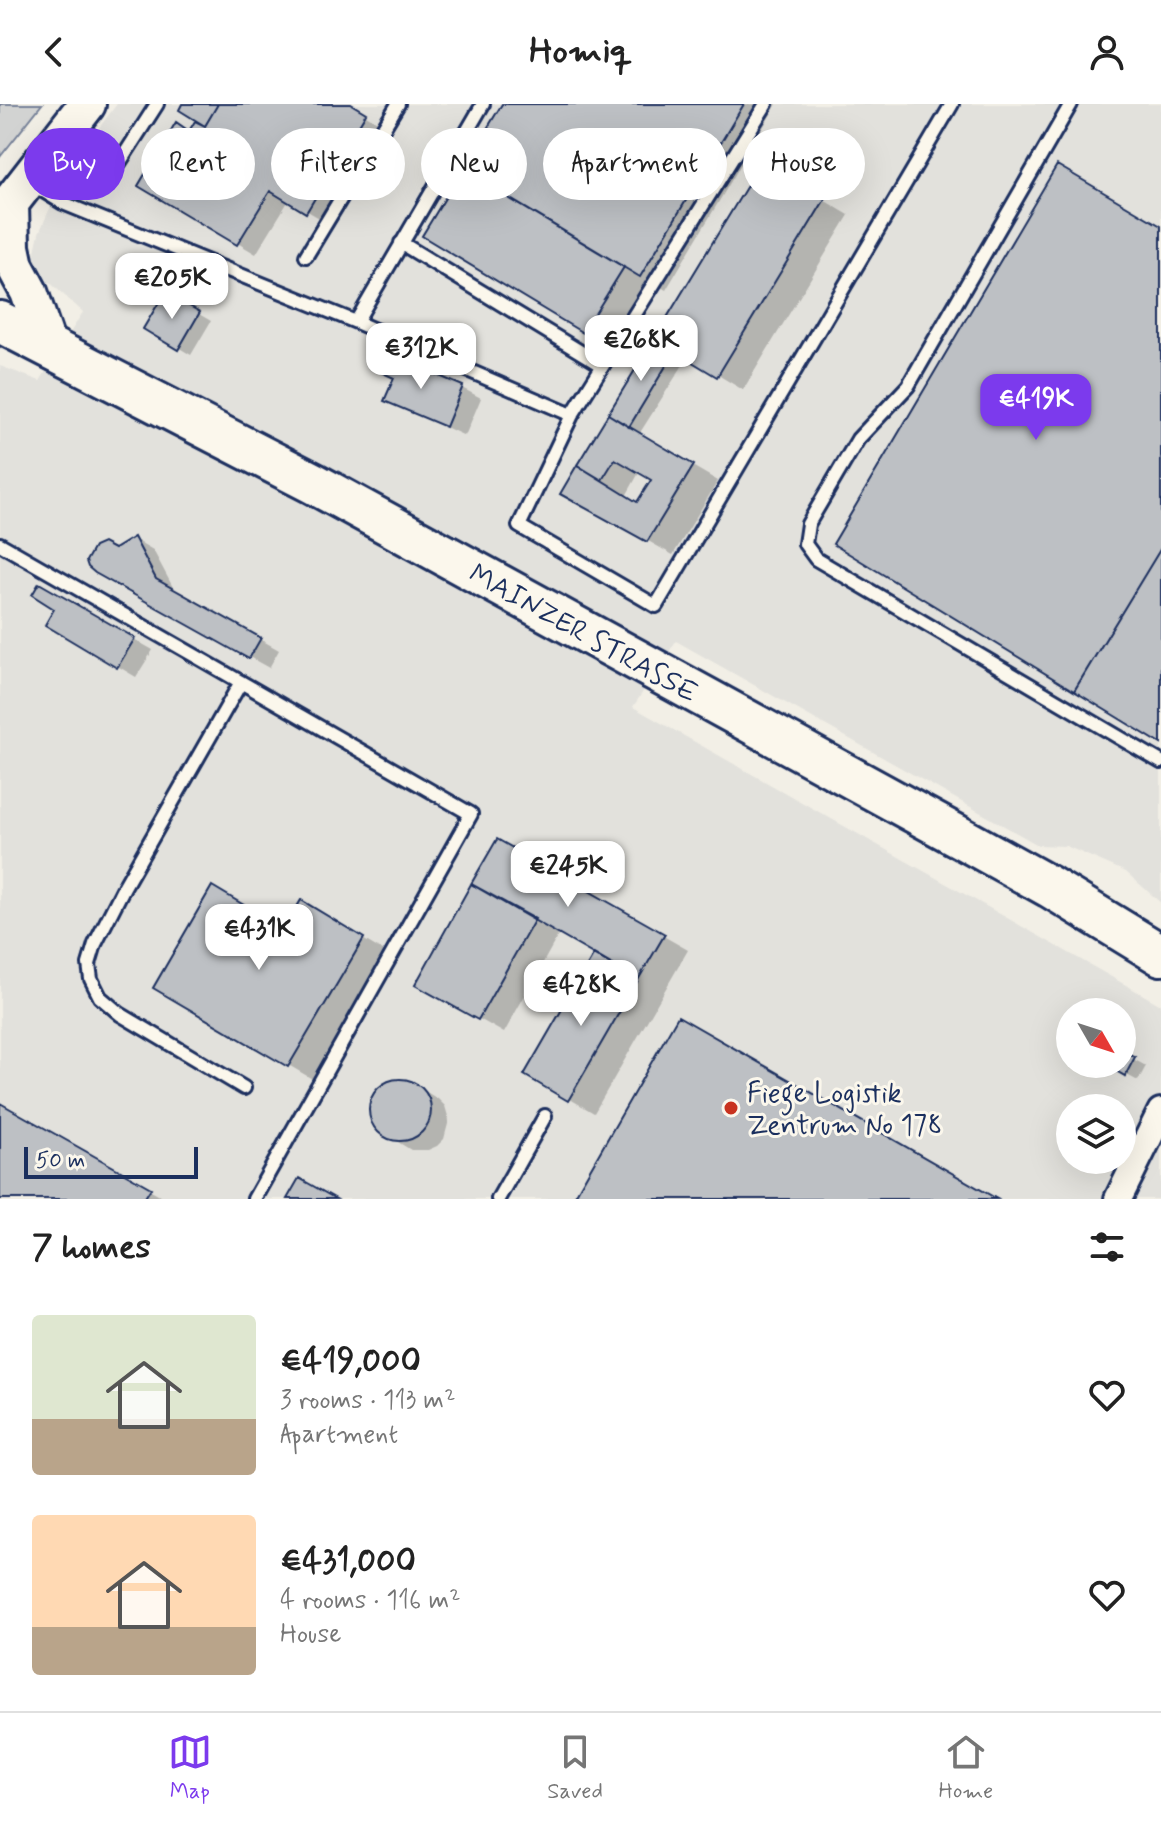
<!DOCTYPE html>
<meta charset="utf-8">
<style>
body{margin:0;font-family:Mynerve,sans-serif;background:#f6f6f6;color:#222;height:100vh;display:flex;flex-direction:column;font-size:30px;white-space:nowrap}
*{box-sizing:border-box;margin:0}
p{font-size:26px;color:#767676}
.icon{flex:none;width:44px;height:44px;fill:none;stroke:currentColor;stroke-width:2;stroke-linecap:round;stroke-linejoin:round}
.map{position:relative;height:1095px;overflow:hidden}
.drawer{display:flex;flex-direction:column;background:#fff;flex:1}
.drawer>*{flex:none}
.guide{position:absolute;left:24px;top:24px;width:1114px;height:72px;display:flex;gap:16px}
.needle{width:52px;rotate:129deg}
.tools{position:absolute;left:1056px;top:894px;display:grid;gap:16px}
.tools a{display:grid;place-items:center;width:80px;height:80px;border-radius:50%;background:#fff;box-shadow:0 8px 32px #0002;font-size:40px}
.scale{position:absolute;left:24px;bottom:20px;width:174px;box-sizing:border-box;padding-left:8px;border:4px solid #1b2f5e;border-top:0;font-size:22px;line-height:28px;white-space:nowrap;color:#1b2f5e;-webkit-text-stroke:6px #fbf7ec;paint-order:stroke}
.price{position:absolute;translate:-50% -68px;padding:0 18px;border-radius:16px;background:#fff;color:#222;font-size:26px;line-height:52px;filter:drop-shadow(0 2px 4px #0008)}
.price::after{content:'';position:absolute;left:50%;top:48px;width:24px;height:18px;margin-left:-12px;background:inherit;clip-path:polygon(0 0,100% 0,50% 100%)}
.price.on{background:#7c3aed;color:#fff}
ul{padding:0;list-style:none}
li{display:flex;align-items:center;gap:24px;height:200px;padding:0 32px}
li span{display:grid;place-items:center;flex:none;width:224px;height:160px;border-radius:8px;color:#555}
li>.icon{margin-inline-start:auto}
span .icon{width:96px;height:96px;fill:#fffc;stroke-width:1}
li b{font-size:34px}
h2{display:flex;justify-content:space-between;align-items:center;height:96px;padding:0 32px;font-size:34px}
.pill{padding:0 28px;border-radius:36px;background:#fff;box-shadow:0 8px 32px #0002;font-size:28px;line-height:72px}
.pill.on{background:#7c3aed;color:#fff}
header{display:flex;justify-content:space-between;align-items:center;height:104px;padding:0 32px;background:#fff;font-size:36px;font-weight:700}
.tab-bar{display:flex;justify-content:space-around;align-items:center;height:112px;border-top:2px solid #e0e0e0;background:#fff;font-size:22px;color:#767676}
.tab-bar a{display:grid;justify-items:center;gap:4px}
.tab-bar .on{color:#7c3aed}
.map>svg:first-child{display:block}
.built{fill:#e2e1dc;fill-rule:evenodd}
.green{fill:#d2d3d2;stroke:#768198;stroke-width:2}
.shadow{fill:#0003;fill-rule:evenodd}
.building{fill:#bdc0c4;stroke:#1b2f5e;stroke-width:2}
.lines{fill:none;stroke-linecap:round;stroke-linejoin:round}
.lane-casing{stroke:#1b2f5e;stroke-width:18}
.street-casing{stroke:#1b2f5e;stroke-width:32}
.secondary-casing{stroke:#1b2f5e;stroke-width:42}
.primary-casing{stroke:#1b2f5e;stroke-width:46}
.lane{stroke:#fbf7ec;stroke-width:12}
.street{stroke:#fbf7ec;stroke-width:26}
.secondary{stroke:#fbf7ec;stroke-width:36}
.primary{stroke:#fbf7ec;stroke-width:40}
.poi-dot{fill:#c8321e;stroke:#fbf7ec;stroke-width:3}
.labels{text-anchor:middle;stroke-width:6;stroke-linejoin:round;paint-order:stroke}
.street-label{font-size:28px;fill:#1b2f5e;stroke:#fbf7ec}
.poi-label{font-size:28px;fill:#1b2f5e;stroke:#fbf7ec;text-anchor:start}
</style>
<header><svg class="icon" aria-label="back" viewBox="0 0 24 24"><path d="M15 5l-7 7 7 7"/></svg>Homiq<svg class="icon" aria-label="person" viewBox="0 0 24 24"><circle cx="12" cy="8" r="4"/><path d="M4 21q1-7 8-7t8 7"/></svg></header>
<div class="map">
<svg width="1161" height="1095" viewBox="0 0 1161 1095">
<rect width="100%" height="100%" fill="#f2efe6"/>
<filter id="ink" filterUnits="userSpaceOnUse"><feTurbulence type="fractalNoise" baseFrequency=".0125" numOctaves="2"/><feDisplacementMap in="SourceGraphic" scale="16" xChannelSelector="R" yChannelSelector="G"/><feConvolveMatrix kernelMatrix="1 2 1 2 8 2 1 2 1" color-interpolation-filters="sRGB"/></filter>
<g filter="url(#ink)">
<path class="built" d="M117 0H1161V799L1126 768 1066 742 1038 741 676 537 633 603 1161 901V1095H0V262L40 277 83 208 48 177 38 167 34 152 39 129 67 66ZM1070 908H1122V960H1070ZM1070 1004H1122V1056H1070Z"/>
<path class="green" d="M0 0H42L0 53Z"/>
<path class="shadow" d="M185 0H348L384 22 326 118 289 96 256 150 140 81 190 29 206 25 208 22Z
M504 0H777L666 186 649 176 609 242 425 131Z
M763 60 849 111 743 286 688 253 641 327V332L718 377 673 451 563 389ZM640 367 653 375 639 400 626 392Z
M166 191 211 217 191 251 146 224Z
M462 284 481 294 465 332 387 296Z
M134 435 153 446 175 487 279 546 269 564 116 479 115 447Z
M40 482 153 546 136 573 48 521 57 504Z
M498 738 688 846 594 1009 527 970 597 849 560 828 504 929 418 880Z
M302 799 388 850 314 976 156 883 285 827Z
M1122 949 1146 962 1138 977 1107 960H1122Z
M399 978 418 983 438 995 445 1002 449 1016 444 1035 437 1042 428 1046H411L383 1029 372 1012 374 995 379 987 387 981Z
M0 1001 165 1095H0Z"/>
<path class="building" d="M182 0H218L205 22 179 6Z
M218 0H351L366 9 306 109 270 87 237 141 138 82 176 18 189 27 195 17 205 22Z
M502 0H744L640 173 462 66Z
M762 57 825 95 717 273 654 235Z
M1057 61 1161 122V444L1074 587 833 440Z
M462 66 624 163 583 229 422 132Z
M165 188 200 208 178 246 143 225Z
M654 235 675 247 629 323 608 310Z
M390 251 463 282 446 323 384 297 394 274 383 269Z
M608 310 694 361 647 438 560 390 577 361 637 398 651 376 615 355 602 376 577 361Z
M134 433 156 475 261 534 249 555 95 469 88 463 86 457 94 443 103 439 114 445Z
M1161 444V640L1074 587Z
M39 479 135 534 117 564 45 521 54 505 32 491Z
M497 735 665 830 638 876 471 780Z
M471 780 535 815 478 916 415 881Z
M212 782 284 825 301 796 364 834 288 963 153 884Z
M594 850 638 876 568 997 524 971Z
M678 912 997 1095H573Z
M1122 946 1135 953 1125 972 1104 960H1122Z
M369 1006a31 31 0 1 1 62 0a31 31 0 1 1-62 0Z
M0 999 151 1084 144 1095H0Z
M299 1074 336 1095H287Z"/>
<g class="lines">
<defs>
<path id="lane" d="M1071 0 908 282 858 335 808 420 805 440 816 455 1161 658
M116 64 157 0
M32 80 63 99 356 218 483 0
M401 139 602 261
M306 152 398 0
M356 218 572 311 519 422 656 502 952 0
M572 311 766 0
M0 440 471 710 254 1095
M241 578 124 783 95 840 89 860 91 875 100 893 120 910 244 984
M498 1095 545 1012"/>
<path id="street" d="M1118 1095 1161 1008"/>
<path id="secondary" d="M10 100 11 143 15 162 29 188 48 243
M0 112 87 0"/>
<path id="primary" d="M0 218 313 379 956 731 1050 783 1161 851"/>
</defs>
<use href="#lane" class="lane-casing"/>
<use href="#street" class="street-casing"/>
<use href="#secondary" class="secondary-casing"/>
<use href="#primary" class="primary-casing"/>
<use href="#lane" class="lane"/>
<use href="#street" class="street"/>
<use href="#secondary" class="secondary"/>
<use href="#primary" class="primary"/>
</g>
</g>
<circle class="poi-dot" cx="731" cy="1004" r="8"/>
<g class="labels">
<g class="street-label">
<text transform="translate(584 528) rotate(29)" y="10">MAINZER STRASSE</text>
</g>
<g class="poi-label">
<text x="747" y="998">Fiege Logistik<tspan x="747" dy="32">Zentrum No 178</tspan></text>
</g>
</g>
</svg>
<div class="tools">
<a><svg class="needle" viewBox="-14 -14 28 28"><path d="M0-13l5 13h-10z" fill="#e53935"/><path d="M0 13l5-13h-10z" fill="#767676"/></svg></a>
<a><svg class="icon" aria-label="layers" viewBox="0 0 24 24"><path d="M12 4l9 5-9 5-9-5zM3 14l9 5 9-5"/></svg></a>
</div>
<div class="scale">50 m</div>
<b class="price" style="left:172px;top:217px">€205K</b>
<b class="price" style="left:641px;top:279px">€268K</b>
<b class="price" style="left:421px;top:287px">€312K</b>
<b class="price on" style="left:1036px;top:338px">€419K</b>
<b class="price" style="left:568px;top:805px">€245K</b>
<b class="price" style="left:259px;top:868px">€431K</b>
<b class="price" style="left:581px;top:924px">€428K</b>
<div class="guide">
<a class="pill on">Buy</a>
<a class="pill">Rent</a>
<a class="pill">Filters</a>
<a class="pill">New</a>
<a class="pill">Apartment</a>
<a class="pill">House</a>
</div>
</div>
<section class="drawer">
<h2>7 homes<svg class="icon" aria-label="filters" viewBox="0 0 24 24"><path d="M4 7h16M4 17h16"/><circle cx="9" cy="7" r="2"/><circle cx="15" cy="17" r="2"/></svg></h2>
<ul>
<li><span style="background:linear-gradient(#dfe7d0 65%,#b9a48a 0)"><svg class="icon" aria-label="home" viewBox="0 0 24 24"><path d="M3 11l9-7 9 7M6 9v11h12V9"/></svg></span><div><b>€419,000</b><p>3 rooms · 113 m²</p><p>Apartment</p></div><svg class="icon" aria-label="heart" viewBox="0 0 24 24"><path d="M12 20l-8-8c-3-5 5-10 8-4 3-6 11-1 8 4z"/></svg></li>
<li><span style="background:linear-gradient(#ffd9b3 70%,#b9a48a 0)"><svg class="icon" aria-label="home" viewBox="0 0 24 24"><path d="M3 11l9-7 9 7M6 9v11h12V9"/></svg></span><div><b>€431,000</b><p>4 rooms · 116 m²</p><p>House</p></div><svg class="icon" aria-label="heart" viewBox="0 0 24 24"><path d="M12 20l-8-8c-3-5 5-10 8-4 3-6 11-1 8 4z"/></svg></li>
</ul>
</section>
<nav class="tab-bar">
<a class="on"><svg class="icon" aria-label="map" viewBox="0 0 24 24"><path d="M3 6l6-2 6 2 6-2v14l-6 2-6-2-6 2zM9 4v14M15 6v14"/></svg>Map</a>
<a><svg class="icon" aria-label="saved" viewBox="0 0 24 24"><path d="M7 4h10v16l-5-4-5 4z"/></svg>Saved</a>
<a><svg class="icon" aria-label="home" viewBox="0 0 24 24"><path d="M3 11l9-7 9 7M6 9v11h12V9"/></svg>Home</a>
</nav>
